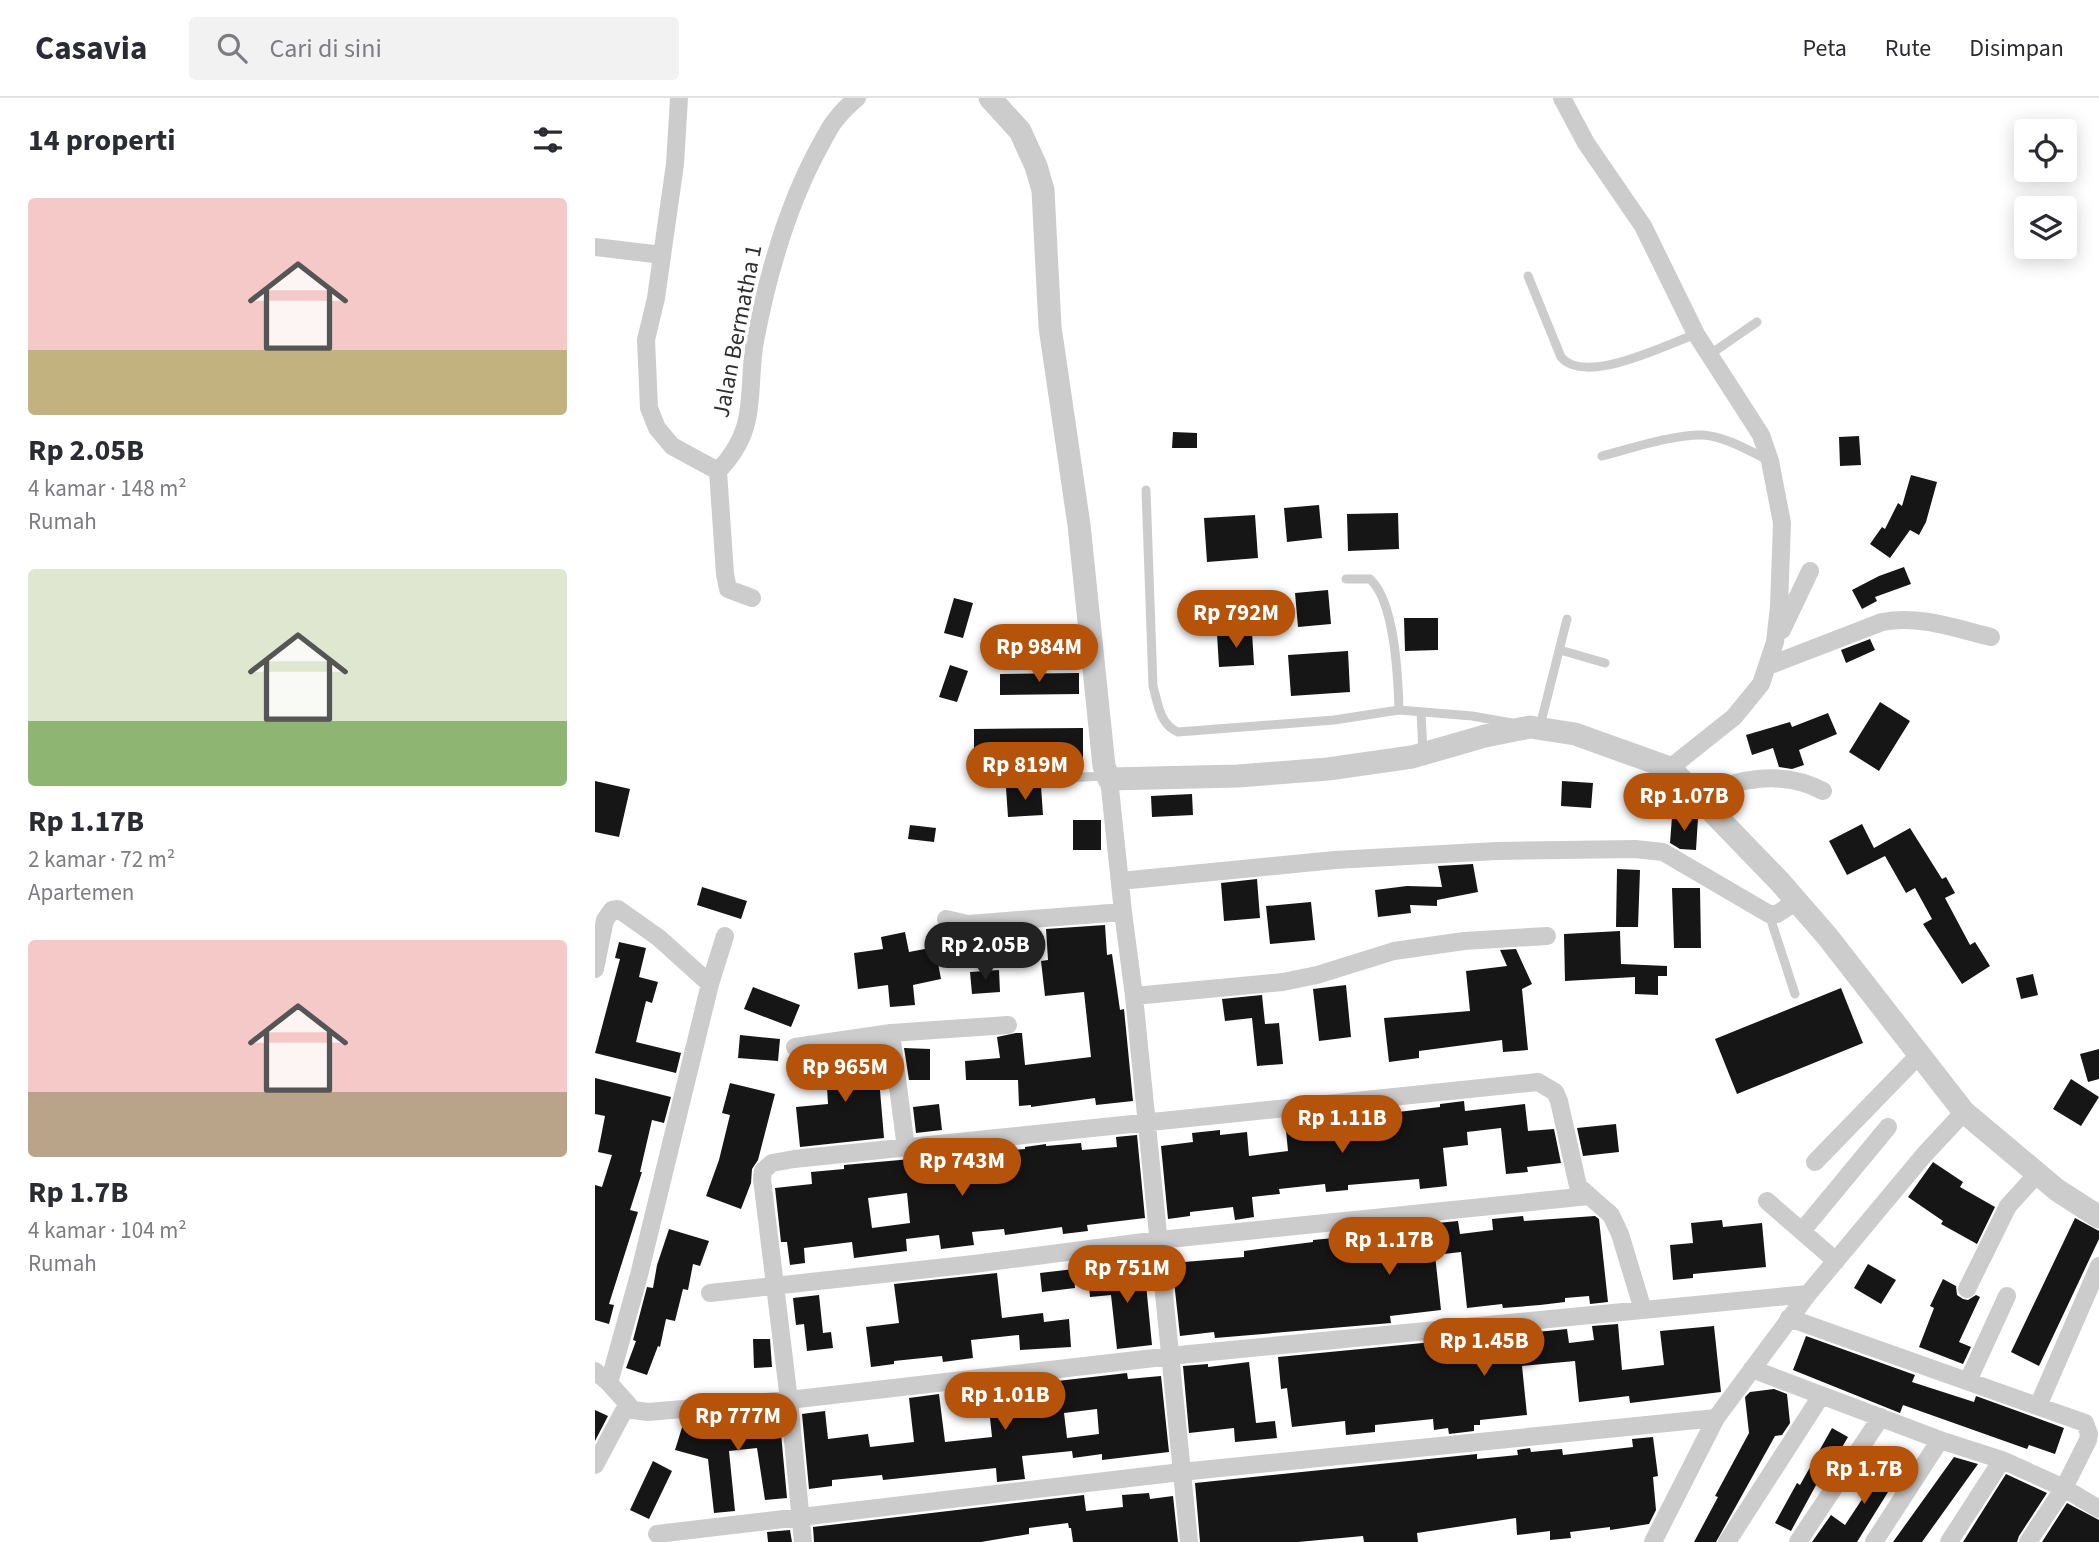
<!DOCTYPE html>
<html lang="id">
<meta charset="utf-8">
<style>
body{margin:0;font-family:"Source Sans 3",sans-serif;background:#f2f2f3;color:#2b2b33;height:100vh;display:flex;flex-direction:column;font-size:26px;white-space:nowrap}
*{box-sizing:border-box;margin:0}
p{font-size:23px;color:#7c7c81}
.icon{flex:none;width:38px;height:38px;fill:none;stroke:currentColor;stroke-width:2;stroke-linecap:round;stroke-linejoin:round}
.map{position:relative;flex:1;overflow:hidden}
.details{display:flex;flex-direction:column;background:#fff;width:595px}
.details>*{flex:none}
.buttons{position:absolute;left:1419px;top:21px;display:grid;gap:14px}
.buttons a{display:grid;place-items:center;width:63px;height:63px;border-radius:7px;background:#fff;box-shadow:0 4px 18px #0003;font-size:35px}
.price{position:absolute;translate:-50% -60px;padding:0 16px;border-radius:24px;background:#b45309;color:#fff;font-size:23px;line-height:46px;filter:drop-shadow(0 2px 4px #0008)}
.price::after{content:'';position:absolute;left:50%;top:42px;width:21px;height:16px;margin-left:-10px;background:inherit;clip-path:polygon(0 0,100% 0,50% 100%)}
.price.selected{background:#222;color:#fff}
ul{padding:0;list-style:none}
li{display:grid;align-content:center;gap:14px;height:371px;padding:0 28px}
li span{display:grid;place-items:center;height:217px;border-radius:7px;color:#555}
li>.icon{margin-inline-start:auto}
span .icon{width:126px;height:126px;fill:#fffc;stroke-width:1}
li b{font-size:30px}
h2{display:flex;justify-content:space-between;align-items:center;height:84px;padding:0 28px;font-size:30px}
header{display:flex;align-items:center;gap:42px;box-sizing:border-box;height:98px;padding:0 35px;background:#fff;border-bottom:2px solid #e1e1e2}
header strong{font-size:33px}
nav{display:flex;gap:38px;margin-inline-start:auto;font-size:24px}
.search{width:490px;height:63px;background:#f2f2f3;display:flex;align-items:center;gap:18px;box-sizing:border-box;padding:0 24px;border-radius:7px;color:#7c7c81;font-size:26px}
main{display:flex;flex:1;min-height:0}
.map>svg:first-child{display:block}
.building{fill:#161616;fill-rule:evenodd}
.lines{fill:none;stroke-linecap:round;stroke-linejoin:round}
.service{stroke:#ccc;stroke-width:9}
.minor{stroke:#ccc;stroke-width:18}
.tertiary{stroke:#ccc;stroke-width:23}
.labels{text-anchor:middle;stroke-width:7;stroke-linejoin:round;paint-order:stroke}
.street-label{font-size:24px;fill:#2f2f2f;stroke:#fff}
</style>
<header>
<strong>Casavia</strong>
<div class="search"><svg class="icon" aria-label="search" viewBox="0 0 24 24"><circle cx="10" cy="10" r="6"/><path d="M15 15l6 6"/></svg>Cari di sini</div>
<nav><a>Peta</a><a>Rute</a><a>Disimpan</a></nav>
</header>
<main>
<section class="details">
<h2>14 properti<svg class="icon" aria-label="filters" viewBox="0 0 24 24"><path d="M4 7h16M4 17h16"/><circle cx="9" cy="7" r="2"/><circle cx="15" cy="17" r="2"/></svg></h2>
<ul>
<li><span style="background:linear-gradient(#f6c9c9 70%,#c2b280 0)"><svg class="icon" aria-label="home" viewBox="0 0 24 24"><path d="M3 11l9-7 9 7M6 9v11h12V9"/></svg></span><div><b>Rp 2.05B</b><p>4 kamar · 148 m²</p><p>Rumah</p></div></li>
<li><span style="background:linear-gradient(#dfe7d0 70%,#8fb573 0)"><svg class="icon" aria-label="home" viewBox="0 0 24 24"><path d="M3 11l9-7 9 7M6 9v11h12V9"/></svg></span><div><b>Rp 1.17B</b><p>2 kamar · 72 m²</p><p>Apartemen</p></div></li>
<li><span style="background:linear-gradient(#f6c9c9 70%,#b9a48a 0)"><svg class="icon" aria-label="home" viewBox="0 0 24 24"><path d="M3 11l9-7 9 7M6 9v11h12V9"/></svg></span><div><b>Rp 1.7B</b><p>4 kamar · 104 m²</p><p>Rumah</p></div></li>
</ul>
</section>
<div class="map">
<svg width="1504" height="1444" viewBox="0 0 1504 1444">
<rect width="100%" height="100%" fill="#fff"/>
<path class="building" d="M578 334 602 335V350H577Z
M1264 338 1266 367 1245 368 1244 339Z
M1316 377 1342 384 1331 424 1324 437 1315 432 1295 460 1275 446 1287 429 1290 431 1303 405 1307 408Z
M724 407 727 440 692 444 689 410Z
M803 415 804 451 753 453 752 416Z
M660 417 663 460 612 464 609 420Z
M1309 469 1316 486 1280 499 1282 503 1267 511 1257 492 1284 478Z
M733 492 736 526 703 529 700 495Z
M359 500 378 505 368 540 349 535Z
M809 520H843V552L810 553Z
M657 534 659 567 624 569 622 536Z
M1275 541 1280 552 1251 565 1246 552Z
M753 553 755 594 696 598 693 557Z
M355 567 373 573 362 604 344 599Z
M484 575V596L405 597V576Z
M1285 604 1315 623 1284 673 1254 654Z
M1233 615 1242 636 1204 652 1209 667 1197 671 1184 669 1178 650 1157 657 1151 637 1195 624 1197 629Z
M488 630V667H445V674L410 676V667H379V631Z
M1040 680 1069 686 1065 711 1035 705Z
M0 683 35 691 24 739 0 734Z
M967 683 998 685 996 710 966 708Z
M446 688 448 717 413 719 411 690Z
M597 696 598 717 557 719 556 698Z
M1077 719 1103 720 1101 752 1085 751 1075 745Z
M478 722H506V752H478Z
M1267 726 1279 750 1315 730 1347 781 1351 779 1360 795 1350 800 1375 847 1380 844 1395 868 1367 886 1328 826 1337 821 1320 790 1311 795 1290 758 1252 777 1234 743Z
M315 727 341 730 339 744 313 741Z
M878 766 883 794 842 802V808L815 807 816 815 783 819 780 792 812 788 847 789 843 768Z
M1022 771 1045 772 1043 829H1021Z
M662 781 665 820 629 823 626 785Z
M107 789 152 803 146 821 102 807Z
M1077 790H1105L1106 850H1079Z
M716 804 720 842 675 846 671 808Z
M510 827 512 857 517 856 525 912 529 911 538 1003 501 1007 500 1000 436 1009V1007L424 1008 423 982H371L370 963 405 960 402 939 421 935H427L430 967 496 959 489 894 450 898 446 863 453 862 451 831Z
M1025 833 1026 866 1072 868V878H1063V897L1040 896V879L970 883 969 836Z
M310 834 314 854 340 849 346 881 318 887 320 907 295 909 293 887 263 891 259 855 288 851 286 839Z
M24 844 51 850 44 879 63 884 57 905 51 903 41 944 86 955 81 975 0 955 25 861 20 860Z
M921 851 937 886 927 891 933 952 908 954 907 942 824 953V960L794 964 789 920 875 913 871 873 912 868 905 852Z
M404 872 405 894 377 896 375 874Z
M1438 876 1443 897 1426 901 1421 880Z
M751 887 756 939 724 943 718 891Z
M158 889 205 907 196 929 149 911Z
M1246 890 1268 945 1142 996 1120 941Z
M667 897 670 926 684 925 688 966 662 968 657 920 630 923 627 901Z
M145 937 185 941 183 963 143 960Z
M309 950 335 951V982H314Z
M1504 951V981L1493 984 1485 956Z
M254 953V960L282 957 289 1040 205 1049 201 1009 233 1006 230 956Z
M0 980 76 999 69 1025 57 1022 45 1074H47L35 1112 43 1114 14 1206 19 1207 14 1226 0 1222V1087L7 1089 17 1057 3 1054 10 1018 0 1016Z
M1476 981 1504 999 1486 1028 1458 1011Z
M135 985 180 996 163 1062 157 1071 156 1085 146 1111 111 1098 124 1062 135 1017 127 1015Z
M869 1003 870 1013 930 1006 933 1033 959 1031 966 1065 932 1069 933 1074 911 1076 906 1030 872 1034 873 1047 848 1050 852 1088 825 1091 824 1081 753 1087V1092L731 1094 730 1086 684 1091 685 1096 657 1099 659 1119 640 1122 638 1109 595 1114V1118L573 1121 566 1048 598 1044 597 1035 625 1032V1037L652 1034 654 1058 693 1053 690 1022 778 1013V1015L803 1014 845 1009V1006Z
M344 1006 347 1032 321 1035 318 1009Z
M1021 1026 1024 1054 988 1058 982 1030Z
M542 1037 550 1120 492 1127 493 1133 468 1136 467 1129 410 1137 409 1131 377 1134 379 1147 346 1151 344 1137 311 1141 312 1153 259 1160 257 1144 209 1150 210 1165 195 1167 192 1144H186L180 1090 217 1086 216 1074 249 1071V1067L430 1051V1049L451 1046V1048L486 1045 487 1052 522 1049 521 1039ZM312 1095 315 1125 277 1130 273 1100Z
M1338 1064 1368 1084 1365 1089 1400 1109 1382 1146 1346 1126 1348 1123 1313 1099Z
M928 1118 929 1123 1000 1118 1004 1121 1013 1204 995 1206 994 1198 970 1200V1204L945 1207 908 1210 907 1206 872 1210 866 1154 840 1157 846 1212 795 1218 796 1225 620 1240 619 1234 585 1238 577 1165 649 1159V1153L718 1144V1142L833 1131 832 1126 863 1123 865 1136 898 1132 897 1121Z
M1480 1120 1504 1133V1141L1444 1268 1416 1254Z
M1127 1122 1128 1129 1167 1125 1171 1169 1098 1176V1180L1078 1182 1075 1147 1098 1145 1096 1125Z
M74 1131 114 1143 105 1168 98 1166 93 1192 88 1191 80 1223 71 1221 65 1249 63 1248 52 1277 31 1270 41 1243 38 1242 52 1189 58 1190 62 1167Z
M549 1166 557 1247 522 1251 516 1197 495 1199 493 1179 529 1175V1168Z
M1273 1166 1301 1182 1286 1206 1259 1190Z
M479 1171 480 1190 447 1194 445 1175Z
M402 1175 407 1220 448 1215 449 1224 474 1221 476 1249 425 1252 424 1237 376 1242 378 1260 348 1264 347 1258 299 1263V1266L276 1269 271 1229 304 1225 299 1186Z
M1348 1181 1361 1188 1362 1197 1368 1201 1373 1202 1381 1197 1385 1199 1364 1244 1376 1249 1368 1266 1324 1249 1339 1210 1335 1208Z
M224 1197 228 1235 236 1234 238 1250 212 1253 209 1226 201 1227 198 1200Z
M1023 1226 1027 1272 1069 1267 1065 1233 1119 1228 1126 1294 1035 1305 1034 1298 984 1304 980 1263 927 1268 932 1317 885 1322V1327H879V1333L854 1336 853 1330 839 1332 838 1321 780 1327V1334L751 1337 750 1323 697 1329 692 1290 686 1291 683 1259 972 1231 974 1245 999 1242 997 1228Z
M1211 1238 1320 1277 1317 1284 1379 1304 1381 1298 1469 1330 1460 1356 1434 1347 1432 1351 1308 1307 1305 1315 1198 1272Z
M158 1241H175L177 1269 159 1270Z
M654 1264 661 1325 680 1323 682 1340 640 1344 639 1330 594 1335 588 1268 613 1266V1269Z
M532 1275 533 1281 566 1278 574 1354 507 1362V1356L478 1360 477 1353 427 1358 430 1381 402 1384 401 1370 288 1382 287 1377 237 1382V1388L214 1391 207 1316 230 1313 233 1341 273 1336 275 1349 319 1344 314 1300 344 1296 350 1344 397 1339 392 1291ZM502 1311 504 1336 472 1340 469 1315Z
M1179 1291 1192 1296 1195 1325 1187 1337 1180 1338 1121 1444H1099L1123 1399 1120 1398 1154 1335 1150 1299 1155 1294Z
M0 1312 13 1318 0 1343Z
M184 1314 192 1400 170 1402 162 1350 134 1353 140 1413 119 1415 113 1361 80 1352 89 1323 124 1334 122 1320Z
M1237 1330 1253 1339 1229 1380 1226 1378 1196 1433 1180 1425 1202 1385 1205 1387Z
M1058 1339 1063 1378 1058 1379 1061 1412 1054 1426 1015 1432V1429L975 1434 976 1440 955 1442V1433L922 1437 921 1420 822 1435 823 1444H769L768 1438 703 1444H605L600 1385 882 1356V1361L923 1357 922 1352 935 1350 936 1354 967 1351 968 1357 1038 1349 1037 1341Z
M1297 1356 1314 1366 1301 1388 1298 1386 1262 1444H1217L1236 1417 1250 1427Z
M1359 1359 1383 1366 1327 1444H1298Z
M58 1363 77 1373 54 1421 35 1412Z
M1411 1376 1452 1395 1424 1438 1422 1444H1368Z
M554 1395 555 1401 578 1398 583 1444H478L476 1430H474L473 1425 434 1430V1436L386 1444H219L218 1429 489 1397 491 1413 528 1409 527 1397Z
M1472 1405 1504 1422V1444H1447Z
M195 1432 197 1444H173L172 1434Z"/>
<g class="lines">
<path class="service" d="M933 178 966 259C990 288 1071 247 1101 236
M1114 257 1162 224
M1007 358C1034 351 1080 336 1108 337 1131 339 1153 352 1173 362
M551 392 558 588C563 606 565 627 583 634L739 622 804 612 877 618 917 625
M751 481H775C800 504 803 578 804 612
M965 552 1010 565
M826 614 828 654
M945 628 972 521
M402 683 511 678
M1174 816 1200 896"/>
<path class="minor" d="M84 0 80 66 61 200 51 242 54 310 62 330 77 348 123 373C165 330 151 295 160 243 173 175 192 107 226 46 231 37 236 26 243 19 248 12 255 6 262 0
M967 0 991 45 1048 128 1101 236 1166 337 1175 363 1187 425 1184 509 1180 544 1166 586 1139 619 1075 670
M0 149 67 157
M123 373 130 476 133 491 157 500
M1187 532 1215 473
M1173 568 1287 524C1325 517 1359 530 1396 539
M514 681 528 814 539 898 594 1444
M1104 700C1141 679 1189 672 1228 693
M525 783 740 762 902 753 1040 751 1068 754 1174 816H1182L1202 803
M351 821 373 826 528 814
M0 871 10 822 17 812 23 811 64 840 115 886
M539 898 688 884 722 877 799 853 869 843 952 838
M296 935 311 1050
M200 949 296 935 413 927
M1220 1064 1324 957
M1172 1103 1241 1163
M1207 1133 1293 1029
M1372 1191 1413 1108 1443 1075
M115 1195 379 1166 564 1142 994 1098
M1194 1220 1490 1325 1494 1336 1493 1342 1469 1390 1433 1444
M1157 1271 1345 1342 1407 1362 1469 1390 1504 1411
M0 1273 14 1285 38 1312 53 1314 194 1302 594 1256 1213 1196
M1373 1283 1412 1198
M14 1285 44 1177 115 886 130 838
M1443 1308 1504 1168
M0 1367 32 1307
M62 1436 586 1374 1121 1320
M208 1444 194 1302 167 1081 168 1073 177 1065 199 1061 943 984 960 994 964 1003 983 1088 1016 1117 1025 1136 1048 1212
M1058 1444 1121 1320 1213 1196 1329 1057 1369 1014
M1132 1444 1226 1298
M1203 1444 1286 1319
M1279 1444 1345 1342
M1354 1444 1407 1362"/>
<path class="tertiary" d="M395 0 425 33 441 68 448 92 455 229 484 427 509 668 514 681 643 678 733 671 817 659 890 638 935 629 980 636 1075 670 1185 784 1232 838 1369 1014 1462 1092 1504 1119"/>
</g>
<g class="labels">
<g class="street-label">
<text transform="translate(142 233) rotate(-79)" y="8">Jalan Bermatha 1</text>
</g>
</g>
</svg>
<div class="buttons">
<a><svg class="icon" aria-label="locate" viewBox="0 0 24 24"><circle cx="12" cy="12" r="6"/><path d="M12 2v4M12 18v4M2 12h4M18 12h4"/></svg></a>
<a><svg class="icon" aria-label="layers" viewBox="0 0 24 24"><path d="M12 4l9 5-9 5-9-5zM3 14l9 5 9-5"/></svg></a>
</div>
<b class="price" style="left:641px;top:552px">Rp 792M</b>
<b class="price" style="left:444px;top:586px">Rp 984M</b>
<b class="price" style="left:430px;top:704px">Rp 819M</b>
<b class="price" style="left:1089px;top:735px">Rp 1.07B</b>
<b class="price selected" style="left:390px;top:884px">Rp 2.05B</b>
<b class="price" style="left:250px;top:1006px">Rp 965M</b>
<b class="price" style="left:747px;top:1057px">Rp 1.11B</b>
<b class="price" style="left:367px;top:1100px">Rp 743M</b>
<b class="price" style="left:794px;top:1179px">Rp 1.17B</b>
<b class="price" style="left:532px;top:1207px">Rp 751M</b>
<b class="price" style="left:889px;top:1280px">Rp 1.45B</b>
<b class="price" style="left:410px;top:1334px">Rp 1.01B</b>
<b class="price" style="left:143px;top:1355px">Rp 777M</b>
<b class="price" style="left:1269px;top:1408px">Rp 1.7B</b>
</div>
</main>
